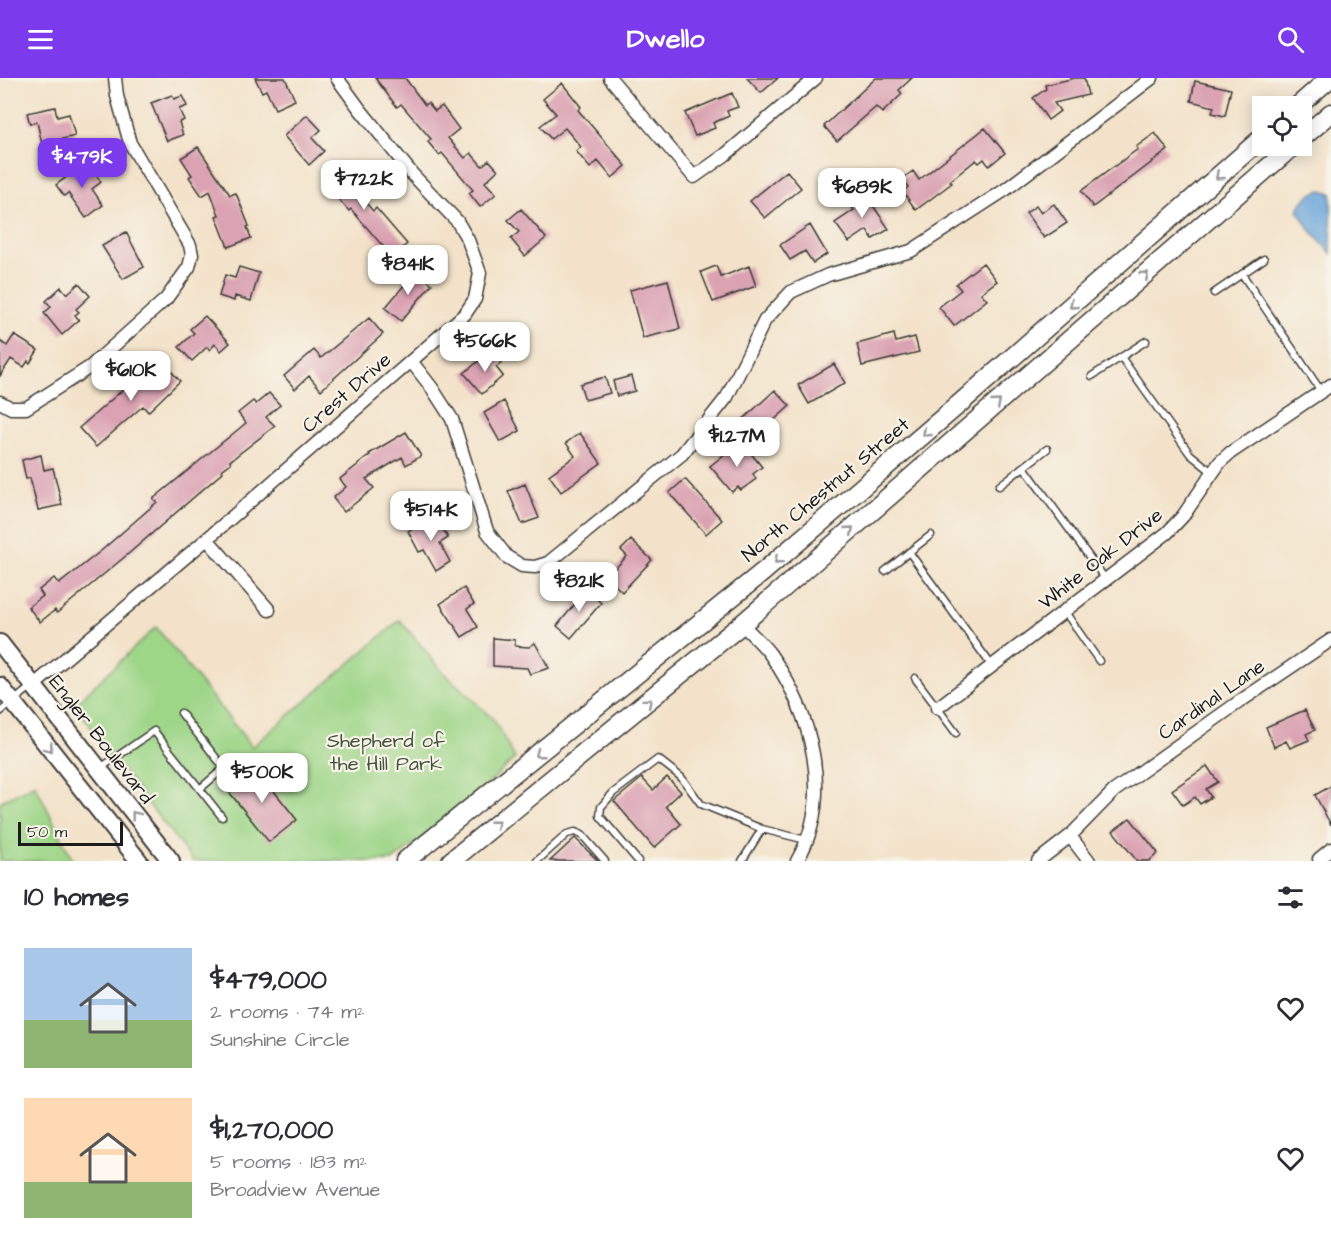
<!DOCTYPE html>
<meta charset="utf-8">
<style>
body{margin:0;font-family:"Architects Daughter",sans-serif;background:#f7f7f7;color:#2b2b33;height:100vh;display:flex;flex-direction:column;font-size:22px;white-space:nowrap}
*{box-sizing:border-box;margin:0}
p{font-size:20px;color:#7c7c81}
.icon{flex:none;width:33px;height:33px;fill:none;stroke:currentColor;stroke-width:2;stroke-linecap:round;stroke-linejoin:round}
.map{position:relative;height:783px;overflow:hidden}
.side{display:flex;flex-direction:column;background:#fff;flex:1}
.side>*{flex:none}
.buttons{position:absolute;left:1252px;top:18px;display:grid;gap:12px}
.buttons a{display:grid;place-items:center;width:60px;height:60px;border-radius:0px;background:#fff;box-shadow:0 3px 15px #0003;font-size:30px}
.scale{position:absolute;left:18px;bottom:15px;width:105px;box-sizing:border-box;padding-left:6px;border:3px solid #1c1c1c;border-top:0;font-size:16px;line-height:21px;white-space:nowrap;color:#1c1c1c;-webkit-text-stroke:4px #f7f3e8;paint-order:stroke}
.price{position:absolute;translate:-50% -51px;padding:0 14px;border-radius:12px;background:#fff;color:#222;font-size:20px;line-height:39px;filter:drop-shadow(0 2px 3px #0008)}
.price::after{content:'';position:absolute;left:50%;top:36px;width:18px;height:14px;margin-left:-9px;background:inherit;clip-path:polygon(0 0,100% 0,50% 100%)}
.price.selected{background:#7c3aed;color:#fff}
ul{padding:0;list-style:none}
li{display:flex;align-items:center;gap:18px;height:150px;padding:0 24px}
li span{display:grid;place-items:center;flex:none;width:168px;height:120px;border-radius:0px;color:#555}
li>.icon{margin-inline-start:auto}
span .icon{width:72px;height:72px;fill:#fffc;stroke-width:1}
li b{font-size:26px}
h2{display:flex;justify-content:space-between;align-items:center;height:72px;padding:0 24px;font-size:26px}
header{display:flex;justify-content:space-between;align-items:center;height:78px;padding:0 24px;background:#7c3aed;color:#fff;font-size:27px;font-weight:800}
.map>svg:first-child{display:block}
.green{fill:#9ed688;stroke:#5d7952;stroke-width:1.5}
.water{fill:#68a3d8;stroke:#42607a;stroke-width:1.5}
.building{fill:#daa2b2}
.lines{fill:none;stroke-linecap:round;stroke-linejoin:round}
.lane-casing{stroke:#3c3a36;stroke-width:9}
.street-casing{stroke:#3c3a36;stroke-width:15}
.secondary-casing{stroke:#3c3a36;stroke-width:20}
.primary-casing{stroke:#3c3a36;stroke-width:21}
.lane{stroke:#fff;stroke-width:6}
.street{stroke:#fff;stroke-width:12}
.secondary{stroke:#fff;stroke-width:16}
.primary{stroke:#fff;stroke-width:18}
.oneway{stroke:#999}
.labels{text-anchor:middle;stroke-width:4.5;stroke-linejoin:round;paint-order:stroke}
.street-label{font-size:20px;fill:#1c1c1c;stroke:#f7f3e8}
.park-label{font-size:20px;fill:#43543c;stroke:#f7f3e8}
</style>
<header><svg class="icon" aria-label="menu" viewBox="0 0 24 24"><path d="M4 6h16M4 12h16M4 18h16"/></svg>Dwello<svg class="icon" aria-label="search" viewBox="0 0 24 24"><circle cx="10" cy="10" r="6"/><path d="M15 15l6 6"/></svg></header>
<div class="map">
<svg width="1331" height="783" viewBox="0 0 1331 783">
<rect width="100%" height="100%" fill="#f7f3e8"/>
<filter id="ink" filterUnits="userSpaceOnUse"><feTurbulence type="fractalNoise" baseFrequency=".0167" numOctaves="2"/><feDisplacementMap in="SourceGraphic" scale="12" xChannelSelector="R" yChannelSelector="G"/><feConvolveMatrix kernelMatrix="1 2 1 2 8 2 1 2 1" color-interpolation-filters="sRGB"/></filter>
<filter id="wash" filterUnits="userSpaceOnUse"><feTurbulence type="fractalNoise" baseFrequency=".008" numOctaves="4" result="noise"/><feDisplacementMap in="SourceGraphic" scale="24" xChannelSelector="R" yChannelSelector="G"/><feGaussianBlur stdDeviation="1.35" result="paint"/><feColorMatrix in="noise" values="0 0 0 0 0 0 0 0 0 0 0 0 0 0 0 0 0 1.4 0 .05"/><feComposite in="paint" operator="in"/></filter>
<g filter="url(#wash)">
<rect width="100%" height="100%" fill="#f3e2c9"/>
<path class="green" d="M400 542 441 592 494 642 515 680 468 725 392 783H193L115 683 75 626 156 549 252 669Z
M35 706 73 783H0V724Z"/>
<path class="water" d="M1322 112 1331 115V176L1307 148 1298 133C1301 121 1310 115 1322 112Z"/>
<g id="blocks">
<path class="building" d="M255 0H285L295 22 275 31 266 12 262 14Z
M375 0H405L425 27 428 25 435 33 442 28 459 51 448 60 465 80 471 75 482 88 489 82 498 92 485 104 496 116 480 129 469 115 473 112 442 75 439 77 428 64 431 61 401 26 397 29Z
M747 0H778L761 15Z
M876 0H912L899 12 902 16 882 35 876 29 837 63 824 48Z
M1075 0H1084L1088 17 1054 25 1060 33 1048 42 1033 20 1046 11 1045 7Z
M1195 3 1231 11 1225 38 1212 35 1214 29 1191 23Z
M562 5 581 29 578 32 626 88 612 100 598 83 590 90 576 73 581 69 565 50 551 61 540 48 556 36 543 21Z
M732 15 738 29 727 33 729 38 713 45 715 50 695 58 685 35Z
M172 17 174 21 182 18 187 28 179 31 184 42 179 44 183 57 167 63 151 25Z
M55 29 57 39 69 36 75 58 42 66 37 44 30 46 27 35Z
M307 37 321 52 312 60 324 73 309 87 284 58Z
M985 50 1005 75 989 88 984 81 979 85 976 82 950 103 952 105 916 132 903 114 908 109 902 101 913 93 919 102Z
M1155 55 1168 72 1093 129 1081 113 1138 71 1136 69Z
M198 69 230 117 236 115 249 148 247 149 251 160 228 169 216 138 219 137 210 113 202 118 189 99 192 97 181 80Z
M87 84 101 104 92 111 103 127 86 140 68 115 64 118 56 107Z
M345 86 358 101 351 108 373 133 376 130 407 166 392 179 351 131 349 133 324 105Z
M787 93 801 110 765 140 750 123Z
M863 113 889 151 873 161 867 152 849 164 835 145 854 132 848 124Z
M1054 126 1067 145 1044 160 1026 135 1036 128 1041 135Z
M521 131 546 160 525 178 511 161 519 154 508 142Z
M810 147 827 176 813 185 805 173 790 182 780 167Z
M126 154 144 189 123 201 102 168Z
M983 185 997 203 981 215 987 222 954 248 939 229 961 212 956 206Z
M716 188 721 199 749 188 756 208 713 224 701 194Z
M239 189 259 195 251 223 235 218 234 223 219 218 225 197 235 200Z
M416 193 432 206 401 243 385 230Z
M668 202 680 251 643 260 630 212Z
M79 205 90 218 76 231 79 234 75 237 79 242 62 257 44 235 51 229 46 223 61 209 67 216Z
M205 238 230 265 221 273 215 266 210 272 207 269 192 283 179 269 194 255 190 251Z
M369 240 383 256 321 312 309 298 295 311 284 298 314 272 321 280Z
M894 256 896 264 915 259 919 274 862 288 857 266Z
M14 257 38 272 30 285 28 283 24 289 11 281 0 298V263L7 268Z
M491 273 501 285 496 289 503 298 482 316 464 295Z
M159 280 180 303 148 334 143 328 96 369 79 350Z
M834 286 845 305 809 326 798 307Z
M631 298 635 313 617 318 613 303Z
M605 299 610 315 585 322 580 306Z
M775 312 790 328 754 360 740 344Z
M269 315 280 327 266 339 275 348 230 383 231 385 222 392 223 394 127 477 57 535 55 532 40 544 28 529 43 518 39 512 54 500 59 506 102 472 157 424 153 421 246 345 238 335 253 323 256 326Z
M504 323 520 353 500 364 484 335Z
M406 354 421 378 406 387 402 379 366 401 374 410 344 434 333 420 346 409 340 401 370 377 369 376Z
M580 355 601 385 561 414 549 397 575 378 566 365Z
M741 363 762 389 753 396 756 401 741 412 738 409 732 414 710 388Z
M41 377 44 392 53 390 62 427 38 432 30 400 26 401 22 382Z
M685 401 722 442 706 456 669 415Z
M525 406 539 440 522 446 508 413Z
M435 438 448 460 440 465 450 484 436 493 424 472 419 474 408 453Z
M631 462 652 482 622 514 607 499 627 478 621 472Z
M464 510 474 526 467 531 478 549 462 559 440 526Z
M585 510 601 525 571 560 557 548 579 521 577 519Z
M493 560 515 562V568L529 569 535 565 549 590 530 596 527 590 493 588Z
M1305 632 1315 652 1306 656 1309 662 1290 670 1286 663 1274 669 1266 649Z
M254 688 297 742 269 764 226 710Z
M1207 688 1218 704 1206 711 1211 719 1200 726 1195 719 1183 727 1172 712Z
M667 699 681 714 666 728 681 746 654 770 614 723 642 700 653 712Z
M1331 708V747L1315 717Z
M1130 740 1158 775 1149 783H1137L1113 753Z
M575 760 598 783H550Z"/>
</g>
</g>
<g filter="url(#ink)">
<use href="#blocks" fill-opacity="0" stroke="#3c3a36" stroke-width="1.5"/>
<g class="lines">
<defs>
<path id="lane" d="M1242 196 1321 313
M1214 215 1264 181
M1121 279 1190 376 1212 394
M1092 298 1146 263
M1024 389 1106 502
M999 408 1047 371
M909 474 992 588
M885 493 931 457
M1065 534 1099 583
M915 600 956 655
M0 634 32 608
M181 635 224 690 201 710
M99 691 154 653 222 739
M537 783 567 756 575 754 582 757 605 783
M638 783 600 738 601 729 613 715 658 681 681 699 701 726 762 751 806 762
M742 783 762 751"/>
<path id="street" d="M610 0 694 99 725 77 816 0
M411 283 432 310 452 341 487 453 507 479 522 488 535 489 548 485 682 376 727 319 765 242 791 214 828 197 911 173 1005 112 1152 0
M0 324 11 330H26L90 289 166 221 189 189 192 177 190 167 130 65 117 18 115 0
M207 461 269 532
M742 546C751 556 762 565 770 576 811 634 835 718 797 783
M33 608 207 461 465 236 475 221 480 195 468 162 457 143 413 97 359 30 337 0
M937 630 1167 455 1183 438 1220 384 1230 375 1331 307
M1070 758 1089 783
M1319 781 1331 771
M1038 783 1070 758 1114 713 1239 624 1331 562"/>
<path id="secondary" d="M0 565 171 783
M0 608 139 783"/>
<path id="primary" d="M1298 28 1330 0
M1302 60 1331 35
M405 783 763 494 958 327 1263 59
M451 783 742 546 1293 68"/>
</defs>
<use href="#lane" class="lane-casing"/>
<use href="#street" class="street-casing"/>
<use href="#secondary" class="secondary-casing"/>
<use href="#primary" class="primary-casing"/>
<use href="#lane" class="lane"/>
<use href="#street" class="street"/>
<use href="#secondary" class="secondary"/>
<use href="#primary" class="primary"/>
</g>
<defs><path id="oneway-chevron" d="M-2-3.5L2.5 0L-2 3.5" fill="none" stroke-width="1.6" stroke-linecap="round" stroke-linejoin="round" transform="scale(1.5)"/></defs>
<g class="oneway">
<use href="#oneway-chevron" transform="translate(1219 98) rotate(139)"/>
<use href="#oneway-chevron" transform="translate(1145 197) rotate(-41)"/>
<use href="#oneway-chevron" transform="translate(1073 227) rotate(139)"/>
<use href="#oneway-chevron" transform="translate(997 325) rotate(-41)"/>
<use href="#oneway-chevron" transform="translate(926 355) rotate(139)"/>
<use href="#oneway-chevron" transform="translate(850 452) rotate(-41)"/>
<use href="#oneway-chevron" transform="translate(778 482) rotate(139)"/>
<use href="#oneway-chevron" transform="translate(648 624) rotate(-40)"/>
<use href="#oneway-chevron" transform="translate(49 670) rotate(52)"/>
<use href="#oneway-chevron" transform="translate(539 676) rotate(142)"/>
<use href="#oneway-chevron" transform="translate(135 737) rotate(-128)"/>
<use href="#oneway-chevron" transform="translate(496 746) rotate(-39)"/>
</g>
</g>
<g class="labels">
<g class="street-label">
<text transform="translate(346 314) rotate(-41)" y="7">Crest Drive</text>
<text transform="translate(825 411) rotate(-40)" y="7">North Chestnut Street</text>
<text transform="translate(1100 480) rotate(-38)" y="7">White Oak Drive</text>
<text transform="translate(1211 621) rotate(-35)" y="7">Cardinal Lane</text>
<text transform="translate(102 661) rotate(52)" y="7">Engler Boulevard</text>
</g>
<g class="park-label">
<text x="386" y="669">Shepherd of<tspan x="386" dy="23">the Hill Park</tspan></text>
</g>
</g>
</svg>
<div class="buttons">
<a><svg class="icon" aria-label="locate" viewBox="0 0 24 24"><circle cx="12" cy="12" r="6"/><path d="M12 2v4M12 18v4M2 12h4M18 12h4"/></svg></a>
</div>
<div class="scale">50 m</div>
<b class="price selected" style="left:82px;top:111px">$479K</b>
<b class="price" style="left:364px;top:133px">$722K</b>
<b class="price" style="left:862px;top:141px">$689K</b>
<b class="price" style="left:408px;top:218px">$841K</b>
<b class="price" style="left:485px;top:295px">$566K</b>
<b class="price" style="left:131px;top:324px">$610K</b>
<b class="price" style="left:737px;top:390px">$1.27M</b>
<b class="price" style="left:431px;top:464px">$514K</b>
<b class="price" style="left:579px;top:535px">$821K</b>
<b class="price" style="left:262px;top:726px">$500K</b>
</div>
<section class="side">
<h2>10 homes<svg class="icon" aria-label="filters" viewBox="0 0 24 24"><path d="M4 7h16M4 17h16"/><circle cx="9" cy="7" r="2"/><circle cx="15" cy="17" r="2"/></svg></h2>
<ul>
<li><span style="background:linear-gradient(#a9c7e8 60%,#8fb573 0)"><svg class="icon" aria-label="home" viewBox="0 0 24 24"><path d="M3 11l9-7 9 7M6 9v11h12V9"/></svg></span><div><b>$479,000</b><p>2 rooms · 74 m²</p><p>Sunshine Circle</p></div><svg class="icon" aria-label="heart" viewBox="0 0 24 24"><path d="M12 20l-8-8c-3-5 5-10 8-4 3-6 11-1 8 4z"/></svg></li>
<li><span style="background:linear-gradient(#ffd9b3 70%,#8fb573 0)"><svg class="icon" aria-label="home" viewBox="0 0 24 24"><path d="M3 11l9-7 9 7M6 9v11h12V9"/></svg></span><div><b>$1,270,000</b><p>5 rooms · 183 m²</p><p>Broadview Avenue</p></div><svg class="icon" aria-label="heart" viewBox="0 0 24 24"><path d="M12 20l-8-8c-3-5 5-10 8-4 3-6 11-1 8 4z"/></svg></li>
</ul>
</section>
